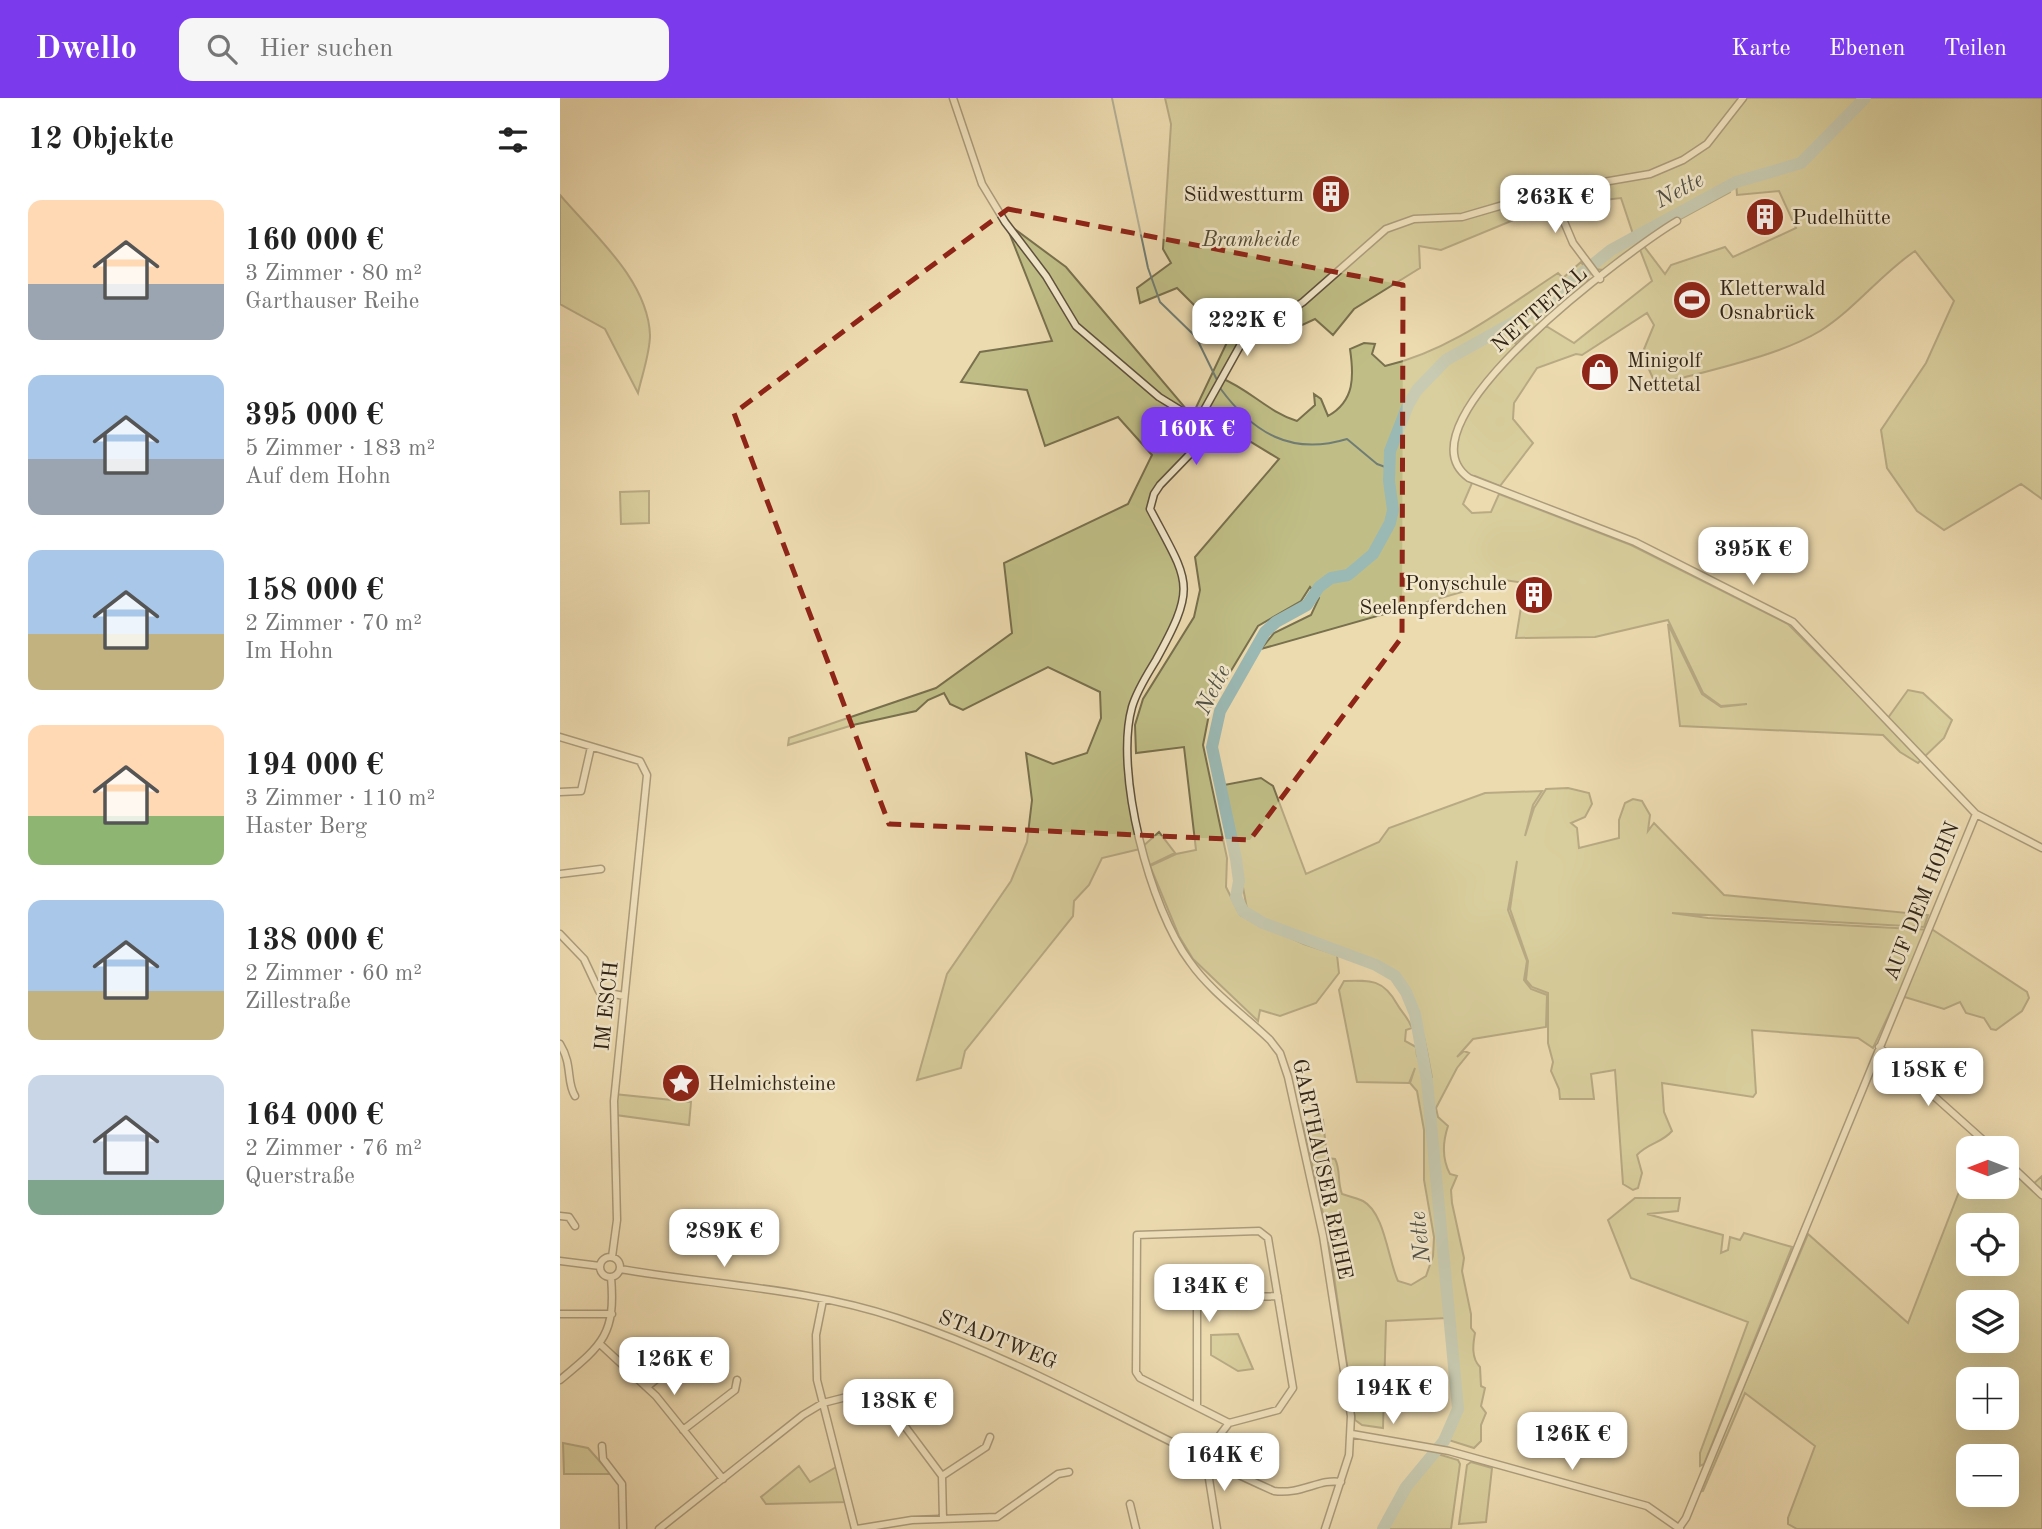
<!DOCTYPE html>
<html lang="de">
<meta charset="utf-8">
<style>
body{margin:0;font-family:"Old Standard TT",serif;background:#f6f6f6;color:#222;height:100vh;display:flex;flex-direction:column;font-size:26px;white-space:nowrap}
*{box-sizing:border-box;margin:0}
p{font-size:23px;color:#767676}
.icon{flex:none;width:38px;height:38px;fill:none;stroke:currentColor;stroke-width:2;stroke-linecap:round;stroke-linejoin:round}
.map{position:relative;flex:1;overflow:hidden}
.drawer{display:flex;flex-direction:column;background:#fff;width:560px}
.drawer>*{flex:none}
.needle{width:46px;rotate:270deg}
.tools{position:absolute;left:1396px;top:1038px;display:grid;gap:14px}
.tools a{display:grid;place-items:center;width:63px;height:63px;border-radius:14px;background:#fff;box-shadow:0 7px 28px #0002;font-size:35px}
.price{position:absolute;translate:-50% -60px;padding:0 16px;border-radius:14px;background:#fff;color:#222;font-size:23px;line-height:46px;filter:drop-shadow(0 2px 4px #0008)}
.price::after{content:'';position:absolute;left:50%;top:42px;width:21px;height:16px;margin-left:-10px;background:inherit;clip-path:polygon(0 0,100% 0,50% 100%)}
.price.selected{background:#7c3aed;color:#fff}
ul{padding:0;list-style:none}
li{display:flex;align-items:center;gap:21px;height:175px;padding:0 28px}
li span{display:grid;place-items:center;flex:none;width:196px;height:140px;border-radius:14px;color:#555}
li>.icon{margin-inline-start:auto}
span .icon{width:84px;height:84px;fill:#fffc;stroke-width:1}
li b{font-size:30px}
h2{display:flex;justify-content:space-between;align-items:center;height:84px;padding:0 28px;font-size:30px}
header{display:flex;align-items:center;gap:42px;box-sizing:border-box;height:98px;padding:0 35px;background:#7c3aed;color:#fff}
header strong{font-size:33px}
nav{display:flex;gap:38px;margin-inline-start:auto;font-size:24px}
.search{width:490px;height:63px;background:#f6f6f6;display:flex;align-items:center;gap:18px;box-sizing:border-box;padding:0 24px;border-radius:14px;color:#767676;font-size:26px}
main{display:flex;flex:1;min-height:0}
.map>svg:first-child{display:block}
.green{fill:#c0be86;stroke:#78704e;stroke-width:2;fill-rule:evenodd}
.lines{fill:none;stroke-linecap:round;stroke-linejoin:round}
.stream{stroke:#707d75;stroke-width:2}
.river{stroke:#9bb9b4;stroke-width:12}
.street-casing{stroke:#5e513d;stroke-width:9}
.street{stroke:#f3e8cc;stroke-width:6}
.marked{fill:none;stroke:#8f2418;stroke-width:5;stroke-dasharray:14 9;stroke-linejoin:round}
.labels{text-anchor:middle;stroke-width:5;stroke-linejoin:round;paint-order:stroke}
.poi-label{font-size:21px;fill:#2f2317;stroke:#f3e8cc;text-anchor:start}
.park-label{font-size:21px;font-style:italic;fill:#534a33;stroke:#f3e8cc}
.street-label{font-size:21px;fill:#2f2317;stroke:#f3e8cc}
.water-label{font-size:23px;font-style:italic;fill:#4f5046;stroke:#f3e8cc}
</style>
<header>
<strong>Dwello</strong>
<div class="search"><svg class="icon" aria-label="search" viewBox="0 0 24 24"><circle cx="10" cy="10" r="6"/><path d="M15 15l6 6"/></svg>Hier suchen</div>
<nav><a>Karte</a><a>Ebenen</a><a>Teilen</a></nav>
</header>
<main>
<section class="drawer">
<h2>12 Objekte<svg class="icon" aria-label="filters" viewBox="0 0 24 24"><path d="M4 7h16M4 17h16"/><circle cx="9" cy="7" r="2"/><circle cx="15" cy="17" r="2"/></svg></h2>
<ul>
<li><span style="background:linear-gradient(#ffd9b3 60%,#9aa5b1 0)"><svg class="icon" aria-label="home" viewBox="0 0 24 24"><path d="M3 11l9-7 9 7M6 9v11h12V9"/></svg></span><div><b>160 000 €</b><p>3 Zimmer · 80 m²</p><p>Garthauser Reihe</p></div></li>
<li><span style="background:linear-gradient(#a9c7e8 60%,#9aa5b1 0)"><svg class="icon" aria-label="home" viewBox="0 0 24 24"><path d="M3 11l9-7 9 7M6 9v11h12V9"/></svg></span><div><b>395 000 €</b><p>5 Zimmer · 183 m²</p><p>Auf dem Hohn</p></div></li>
<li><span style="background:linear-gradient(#a9c7e8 60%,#c2b280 0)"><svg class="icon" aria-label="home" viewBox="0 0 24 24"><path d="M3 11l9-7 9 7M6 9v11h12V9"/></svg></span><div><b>158 000 €</b><p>2 Zimmer · 70 m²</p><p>Im Hohn</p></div></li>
<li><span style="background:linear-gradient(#ffd9b3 65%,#8fb573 0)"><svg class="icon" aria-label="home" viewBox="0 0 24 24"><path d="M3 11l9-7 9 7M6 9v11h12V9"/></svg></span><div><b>194 000 €</b><p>3 Zimmer · 110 m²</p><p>Haster Berg</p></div></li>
<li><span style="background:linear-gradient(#a9c7e8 65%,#c2b280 0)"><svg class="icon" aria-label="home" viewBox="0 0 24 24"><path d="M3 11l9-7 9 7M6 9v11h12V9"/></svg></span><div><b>138 000 €</b><p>2 Zimmer · 60 m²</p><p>Zillestraße</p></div></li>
<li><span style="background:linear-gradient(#c9d6e8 75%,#7fa58c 0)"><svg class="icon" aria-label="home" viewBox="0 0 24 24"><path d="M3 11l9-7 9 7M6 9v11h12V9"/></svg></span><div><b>164 000 €</b><p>2 Zimmer · 76 m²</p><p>Querstraße</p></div></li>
</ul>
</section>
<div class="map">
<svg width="1482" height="1431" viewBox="0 0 1482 1431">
<rect width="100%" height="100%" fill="#eddbb0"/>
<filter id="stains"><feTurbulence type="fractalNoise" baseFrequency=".00286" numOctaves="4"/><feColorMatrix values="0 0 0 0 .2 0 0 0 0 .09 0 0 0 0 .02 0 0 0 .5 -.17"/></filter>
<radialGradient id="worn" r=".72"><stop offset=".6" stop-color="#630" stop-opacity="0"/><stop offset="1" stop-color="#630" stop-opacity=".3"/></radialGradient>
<path class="green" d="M605 0H1482V401L1461 386 1384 432 1357 413 1327 370 1321 332 1366 265 1394 203 1355 153C1321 176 1295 211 1260 233 1217 259 1145 273 1096 287L1082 256 1094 227 1087 215 1022 257 1016 256 977 270 954 305 953 321 973 345 940 388 915 378 903 406 912 415 931 414 939 396 1071 447 1228 526 1325 624 1348 592 1363 595 1392 622 1384 640 1358 665 1340 654 1323 637 1120 628 1108 526 1142 596 1161 609 1187 606 1161 608 1143 595 1108 522 1035 539 956 540 965 485 944 482 701 551 714 535 751 517 759 500 750 489 741 503 698 528 651 606 643 647 667 760 666 789 680 817 744 846 777 857 779 875 756 905 720 918 700 912 698 923 633 861 619 838 590 768 616 756 636 752 624 649 576 655 575 627 583 601 634 519 640 492 635 459 719 361 663 327 600 387 590 411 618 464 624 506 583 583 569 619 570 675 581 750 599 734 615 755 586 769 580 751 542 760 529 787 514 803 513 818 405 953 401 970 357 982 387 876 451 783 467 744 472 702 466 655 493 666 527 655 541 620 540 594 488 569 403 612 390 606 384 595 368 602 356 613 293 627 228 647 229 640 376 590 452 535 444 465 568 406 592 357 558 319 485 348 467 292 401 284 420 254 492 243 445 124 506 169 632 318 670 238 649 222 617 190 580 205 577 190 611 165 603 151 611 26ZM1185 80 1176 84 1177 97 1219 93 1236 130 1173 159 1165 149 1111 167 1105 176 1083 147 1079 149 1092 183 1014 245 986 228 961 252 955 245 1026 187 1030 175 1021 164 1003 180 998 175C943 211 890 253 825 268L812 256 815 246 804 245 790 251C794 278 795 303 768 318L761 301 754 296 755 307 737 323C708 314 689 291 661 280L686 240 717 220 738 229 755 221 773 237 794 211 860 170 859 148 881 152 985 109 982 102H972L971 94 1002 88V94L997 101 1008 106 1061 100 1073 136 1175 81Z
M1171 89 1170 94 1087 139 1044 172 1034 171 1052 154Z
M0 97C33 136 88 182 90 237 90 255 82 277 78 295L45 231 0 206Z
M89 393V425L61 426 60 394Z
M701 680 713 688 746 776 819 744 829 730 925 695 982 693 973 707 965 738 974 710 986 691 1008 690 1029 695 1032 706 1025 719 1011 725 1017 730 1019 750 1059 740V722L1065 705 1073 701 1082 703 1090 717 1088 733 1094 725 1164 797 1368 817 1364 829 1112 815 1148 820 1373 832 1467 894 1469 900 1462 913 1436 932 1431 931 1424 920 1406 915 1400 904 1384 911 1338 897 1313 950 1298 940 1192 932 1196 995 1193 999 1102 985 1104 1014 1112 1033C1102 1045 1088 1045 1077 1057L1082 1075 1078 1090 1073 1092 1063 1086 1055 972 1031 976 1034 1001H1000L999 991 991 973 993 964 988 945V895L972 889 966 882 968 863 950 811 957 763 948 812 967 863 964 882 971 891 987 897 986 929 913 941 897 959 904 953 909 955 897 970 876 1010 878 1019 888 1028C883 1043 882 1061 890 1076L897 1078 891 1092 892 1105 904 1160 902 1173 911 1216V1230L915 1235C913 1246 911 1260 920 1269L921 1288 925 1290 921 1308 926 1315 921 1327V1343L914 1350 882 1340 895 1310 887 1220 826 1223 823 1330 802 1327 795 1322 768 1138 743 1026 763 1022 767 1060 775 1061C781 1073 777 1083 782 1096 788 1098 797 1100 803 1103 825 1115 828 1162 838 1183L851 1187 866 1178 873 1158 874 1139 864 1082V1032L857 993 850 985 855 970 849 985 797 984 779 892 784 883C810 882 823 881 837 906 842 915 848 919 852 930L846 932 845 943 856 949 857 958 872 980C864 938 860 898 825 869L692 817 687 811 664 687Z
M54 996 131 1004 129 1027 56 1017Z
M1447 1067 1471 1088 1482 1078V1431H1237L1228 1426V1420L1255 1348 1185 1295 1143 1393 1139 1394 1248 1136 1348 1225 1409 1068V1088H1447ZM1409 1127H1447V1166H1409ZM1409 1204H1447V1242H1409ZM1409 1281H1447V1320H1409ZM1409 1358H1447V1396H1409Z
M1075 1100H1120L1118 1113 1087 1116 1163 1137 1161 1155 1168 1152 1170 1139 1180 1142 1184 1135 1232 1149 1144 1366 1140 1368V1355L1188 1224 1071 1180 1048 1122Z
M678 1236 693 1271 678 1273 651 1257V1237Z
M3 1345 28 1350 51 1376H4Z
M871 1354 898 1362 900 1366 891 1431H819L841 1393Z
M911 1364 932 1370 926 1424 899 1426 907 1367Z
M239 1368 250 1384 278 1368 287 1404 206 1406 201 1399Z"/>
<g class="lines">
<path class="stream" d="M552 0 588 170 600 204 636 239 657 282
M660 290C693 335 731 358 787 341L817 366 828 370"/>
<path class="river" d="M823 1431 846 1389 884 1343 898 1311 867 983 855 916 846 894 835 878 816 867 703 825 683 813 676 799 679 783 676 761 652 649 660 613 705 534 716 524 747 507 759 489 771 480 788 477 813 456 830 425 833 412 829 383 830 353 848 307 857 292 886 262 979 210 1051 152 1176 84 1241 65 1305 0"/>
<defs>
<path id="street" d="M393 0 422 86 445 124 486 178 516 228 599 299 638 323
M991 93 1013 145 1040 181
M1117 123C1075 148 831 325 909 380L1075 444 1233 524 1416 716 1482 750
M0 639 80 663 87 677 54 1003 57 1122 52 1159
M0 694 21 693 31 649
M0 776 41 771
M0 836 24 861 39 893 64 898
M0 946C13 967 6 984 15 998
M1319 949 1432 1050
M1447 1064 1482 1097
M0 1118 9 1119 15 1128
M40 1169a10 10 0 1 1 20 0a10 10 0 1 1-20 0Z
M0 1163 40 1168
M60 1171C152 1187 248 1190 337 1220 473 1265 585 1336 714 1393 741 1397 760 1380 781 1384
M263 1202 256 1237 257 1282 295 1431
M0 1216H52
M41 1247 96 1298 163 1381
M0 1282C42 1247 56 1237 51 1179
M87 1289 125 1257 129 1247
M637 1308V1203L644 1200 718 1198
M123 1332 175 1292 177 1282
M792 1336 889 1353 1087 1408 1120 1431
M42 1348 43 1361 62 1386 63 1431
M382 1378 426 1349 430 1339
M570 1406 576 1431
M1119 1430 1126 1420 1416 716
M99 1431 243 1317 263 1305 314 1292 320 1295 382 1378 383 1421
M297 1431 352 1422 437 1419 498 1376 509 1374
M657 1431 646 1362 650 1350 669 1325 580 1280 576 1274 577 1137 699 1133 708 1140 733 1290 718 1312 669 1325
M765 1431 789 1357 791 1318 763 1138 728 979 720 955 710 942C684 917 651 894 630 864 590 811 554 674 572 609 577 592 587 577 596 562 638 486 629 485 590 411L594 396 600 387 629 357 636 341 638 323 681 246 743 204 826 131 854 121 902 119 991 93 1090 76 1123 62 1147 46 1183 0"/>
</defs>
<use href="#street" class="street-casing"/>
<use href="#street" class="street"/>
</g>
<path d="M0 0H1482V1431H0ZM448 111 843 187 842 539 690 742 329 726 174 315Z" fill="#eddbb0" fill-opacity=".55" fill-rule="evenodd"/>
<path class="marked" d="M448 111 843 187 842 539 690 742 329 726 174 315Z"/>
<defs>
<symbol id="building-disc" viewBox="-11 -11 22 22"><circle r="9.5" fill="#8f2418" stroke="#f3e8cc"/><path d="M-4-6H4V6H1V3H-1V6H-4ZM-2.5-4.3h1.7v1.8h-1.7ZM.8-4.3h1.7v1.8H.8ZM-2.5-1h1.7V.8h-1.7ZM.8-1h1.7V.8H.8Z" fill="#fff"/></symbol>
<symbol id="stadium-disc" viewBox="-11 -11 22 22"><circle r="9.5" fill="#8f2418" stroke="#f3e8cc"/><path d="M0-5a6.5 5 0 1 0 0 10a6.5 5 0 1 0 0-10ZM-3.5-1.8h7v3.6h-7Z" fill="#fff"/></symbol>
<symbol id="shop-disc" viewBox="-11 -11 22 22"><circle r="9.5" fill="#8f2418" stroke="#f3e8cc"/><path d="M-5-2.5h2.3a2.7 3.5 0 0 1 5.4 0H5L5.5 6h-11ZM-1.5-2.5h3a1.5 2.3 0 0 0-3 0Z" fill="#fff"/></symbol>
<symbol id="sight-disc" viewBox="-11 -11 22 22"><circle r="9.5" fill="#8f2418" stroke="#f3e8cc"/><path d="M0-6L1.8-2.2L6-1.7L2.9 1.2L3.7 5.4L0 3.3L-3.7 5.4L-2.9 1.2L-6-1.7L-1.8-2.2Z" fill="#fff"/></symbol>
</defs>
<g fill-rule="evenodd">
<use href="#building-disc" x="749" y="74" width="44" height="44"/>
<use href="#building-disc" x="1183" y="97" width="44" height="44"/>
<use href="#stadium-disc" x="1110" y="180" width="44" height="44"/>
<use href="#shop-disc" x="1018" y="252" width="44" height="44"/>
<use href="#building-disc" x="952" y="475" width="44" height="44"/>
<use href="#sight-disc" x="99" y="963" width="44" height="44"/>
</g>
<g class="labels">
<g class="poi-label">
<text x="744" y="103" text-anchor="end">Südwestturm</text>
<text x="1232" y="126">Pudelhütte</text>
<text x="1159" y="197">Kletterwald<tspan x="1159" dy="24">Osnabrück</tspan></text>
<text x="1067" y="269">Minigolf<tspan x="1067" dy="24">Nettetal</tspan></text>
<text x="947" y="492" text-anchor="end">Ponyschule<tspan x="947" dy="24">Seelenpferdchen</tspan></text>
<text x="148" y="992">Helmichsteine</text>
</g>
<g class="park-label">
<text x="691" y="148">Bramheide</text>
</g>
<g class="street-label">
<text transform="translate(979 211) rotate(-41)" y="7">NETTETAL</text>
<text transform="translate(1361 803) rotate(-68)" y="7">AUF DEM HOHN</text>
<text transform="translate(46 908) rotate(-84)" y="7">IM ESCH</text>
<text transform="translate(763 1071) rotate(78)" y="7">GARTHAUSER REIHE</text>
<text transform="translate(438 1241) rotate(22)" y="7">STADTWEG</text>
</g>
<g class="water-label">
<text transform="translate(1119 91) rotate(-28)" y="8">Nette</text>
<text transform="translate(652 591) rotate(-64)" y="8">Nette</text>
<text transform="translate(859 1139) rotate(-96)" y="8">Nette</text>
</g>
</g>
<rect width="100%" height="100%" filter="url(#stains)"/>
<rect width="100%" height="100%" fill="url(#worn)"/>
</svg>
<div class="tools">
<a><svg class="needle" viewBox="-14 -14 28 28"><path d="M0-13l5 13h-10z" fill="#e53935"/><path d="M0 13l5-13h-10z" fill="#767676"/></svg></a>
<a><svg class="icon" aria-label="locate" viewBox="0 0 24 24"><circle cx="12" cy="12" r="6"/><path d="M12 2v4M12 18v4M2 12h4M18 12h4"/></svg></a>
<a><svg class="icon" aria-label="layers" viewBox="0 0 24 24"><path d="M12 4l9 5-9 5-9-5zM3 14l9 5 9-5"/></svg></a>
<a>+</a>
<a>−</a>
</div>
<b class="price" style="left:995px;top:137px">263K €</b>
<b class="price" style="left:687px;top:260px">222K €</b>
<b class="price selected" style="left:636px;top:369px">160K €</b>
<b class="price" style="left:1193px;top:489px">395K €</b>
<b class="price" style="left:1368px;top:1010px">158K €</b>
<b class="price" style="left:164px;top:1171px">289K €</b>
<b class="price" style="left:649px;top:1226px">134K €</b>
<b class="price" style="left:114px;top:1299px">126K €</b>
<b class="price" style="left:833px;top:1328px">194K €</b>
<b class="price" style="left:338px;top:1341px">138K €</b>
<b class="price" style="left:1012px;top:1374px">126K €</b>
<b class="price" style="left:664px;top:1395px">164K €</b>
</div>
</main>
